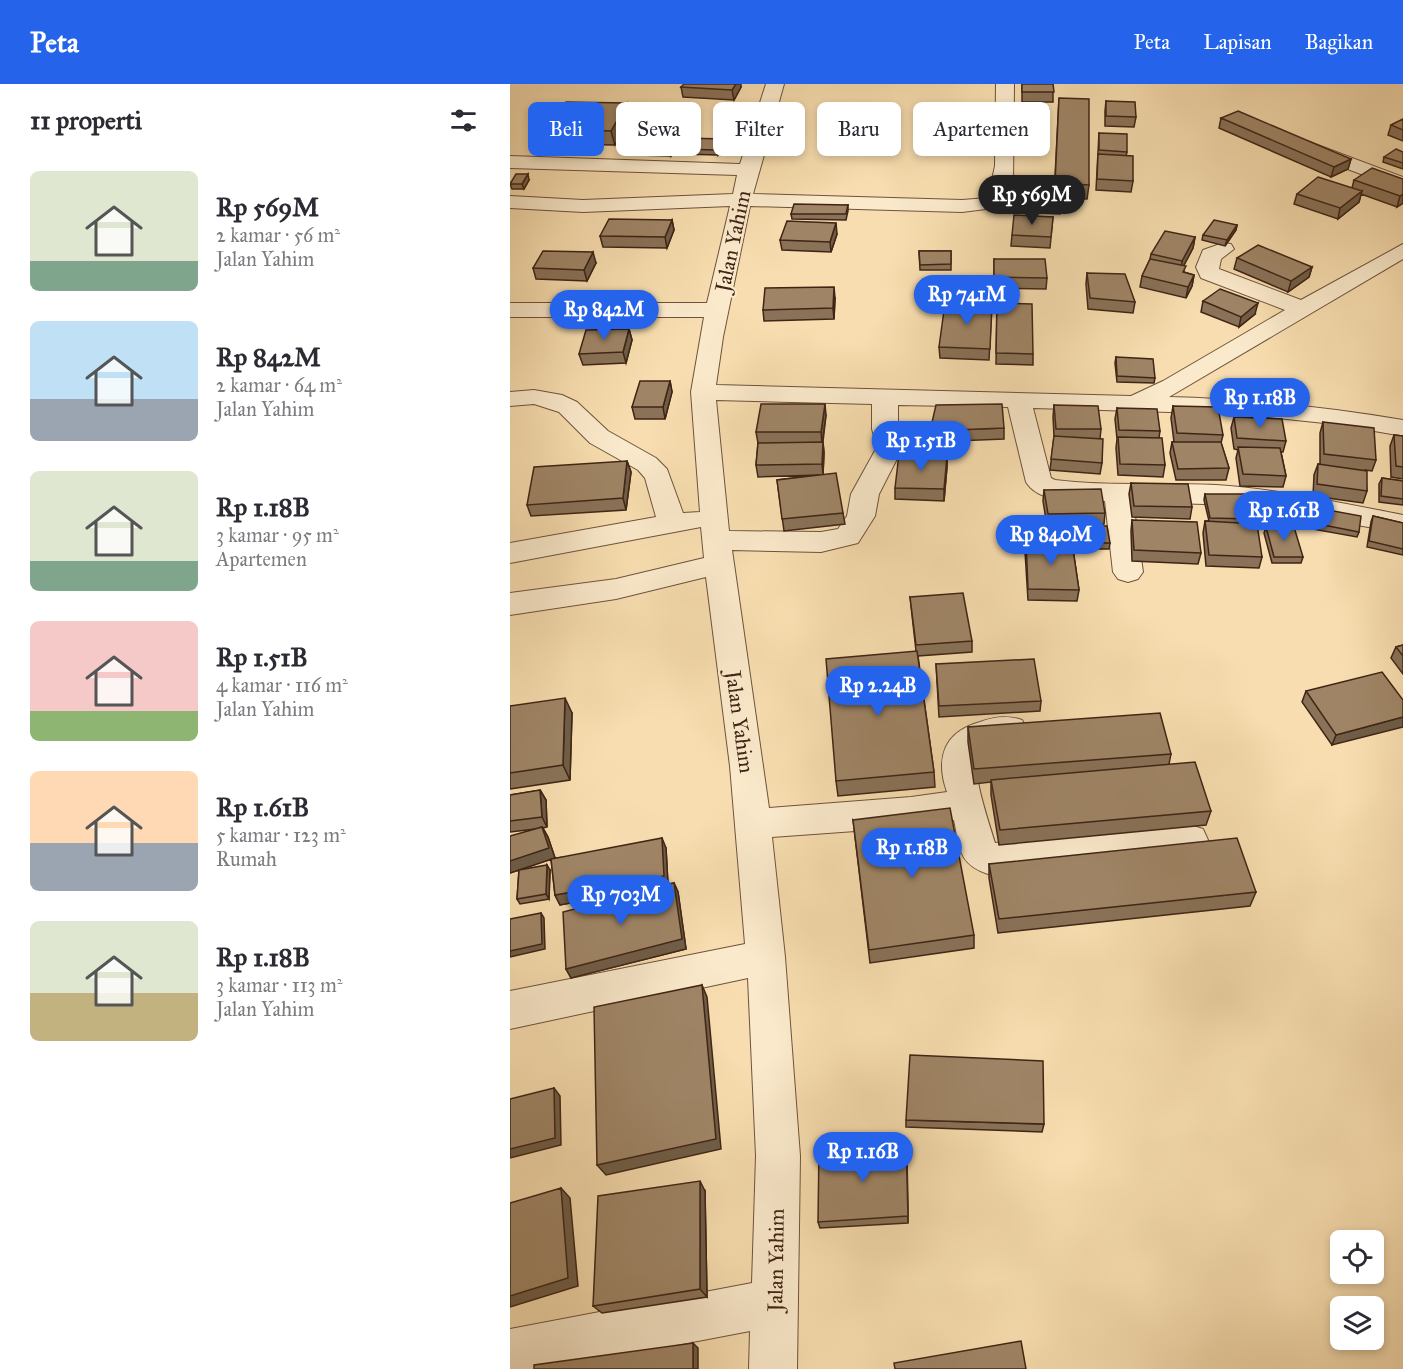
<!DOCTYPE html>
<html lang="id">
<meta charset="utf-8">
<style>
body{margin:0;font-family:"IM FELL Great Primer",serif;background:#f2f2f3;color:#2b2b33;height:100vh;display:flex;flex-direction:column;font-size:22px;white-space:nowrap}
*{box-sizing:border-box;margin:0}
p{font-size:20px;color:#7c7c81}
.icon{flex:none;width:33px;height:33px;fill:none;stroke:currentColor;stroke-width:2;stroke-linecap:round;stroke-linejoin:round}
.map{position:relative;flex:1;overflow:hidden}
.details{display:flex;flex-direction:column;background:#fff;width:510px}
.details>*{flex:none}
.banner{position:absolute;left:18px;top:18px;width:570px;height:54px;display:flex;gap:12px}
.fabs{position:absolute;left:820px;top:1146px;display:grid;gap:12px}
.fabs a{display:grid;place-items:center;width:54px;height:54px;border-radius:9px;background:#fff;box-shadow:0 3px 9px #0003;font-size:30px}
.price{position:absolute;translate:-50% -51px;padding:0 14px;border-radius:21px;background:#2563eb;color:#fff;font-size:20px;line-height:39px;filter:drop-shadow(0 2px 3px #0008)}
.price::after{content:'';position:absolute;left:50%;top:36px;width:18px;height:14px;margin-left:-9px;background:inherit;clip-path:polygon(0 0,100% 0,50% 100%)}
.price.on{background:#222;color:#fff}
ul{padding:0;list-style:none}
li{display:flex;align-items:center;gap:18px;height:150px;padding:0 30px}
li span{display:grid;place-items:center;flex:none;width:168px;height:120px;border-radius:9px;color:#555}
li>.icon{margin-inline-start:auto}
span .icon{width:72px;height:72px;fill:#fffc;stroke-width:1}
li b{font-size:26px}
h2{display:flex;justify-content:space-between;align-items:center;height:72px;padding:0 30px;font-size:26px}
.chip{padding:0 21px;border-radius:9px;background:#fff;box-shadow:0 3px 9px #0003;font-size:21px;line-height:54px}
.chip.on{background:#2563eb;color:#fff}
header{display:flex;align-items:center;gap:36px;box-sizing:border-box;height:84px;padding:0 30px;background:#2563eb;color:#fff}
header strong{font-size:28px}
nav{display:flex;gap:33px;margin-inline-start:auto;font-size:21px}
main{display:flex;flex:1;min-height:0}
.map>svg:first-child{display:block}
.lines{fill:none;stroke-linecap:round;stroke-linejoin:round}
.minor-casing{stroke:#6e533c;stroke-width:2}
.minor{fill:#fae9cb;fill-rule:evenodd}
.wall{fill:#897258;stroke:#402516;stroke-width:1.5}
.shaded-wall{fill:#6f5d47;stroke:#402516;stroke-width:1.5}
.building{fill:#9f8566;stroke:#402516;stroke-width:1.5}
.labels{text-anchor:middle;stroke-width:4.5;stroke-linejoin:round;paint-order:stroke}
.street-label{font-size:21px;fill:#402516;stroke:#fae9cb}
</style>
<header>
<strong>Peta</strong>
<nav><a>Peta</a><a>Lapisan</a><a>Bagikan</a></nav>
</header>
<main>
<section class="details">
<h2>11 properti<svg class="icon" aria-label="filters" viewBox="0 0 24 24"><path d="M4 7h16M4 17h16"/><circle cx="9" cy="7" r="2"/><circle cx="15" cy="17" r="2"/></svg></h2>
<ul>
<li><span style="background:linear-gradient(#dfe7d0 75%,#7fa58c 0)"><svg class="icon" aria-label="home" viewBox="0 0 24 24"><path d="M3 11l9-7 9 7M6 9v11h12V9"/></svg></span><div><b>Rp 569M</b><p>2 kamar · 56 m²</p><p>Jalan Yahim</p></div></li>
<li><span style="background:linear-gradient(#bfe0f5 65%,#9aa5b1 0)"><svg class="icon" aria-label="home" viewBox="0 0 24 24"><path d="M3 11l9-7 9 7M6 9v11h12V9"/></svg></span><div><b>Rp 842M</b><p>2 kamar · 64 m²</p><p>Jalan Yahim</p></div></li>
<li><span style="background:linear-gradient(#dfe7d0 75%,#7fa58c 0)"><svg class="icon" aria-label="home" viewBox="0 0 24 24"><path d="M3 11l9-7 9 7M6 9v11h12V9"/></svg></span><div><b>Rp 1.18B</b><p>3 kamar · 95 m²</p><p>Apartemen</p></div></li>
<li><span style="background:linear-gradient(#f6c9c9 75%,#8fb573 0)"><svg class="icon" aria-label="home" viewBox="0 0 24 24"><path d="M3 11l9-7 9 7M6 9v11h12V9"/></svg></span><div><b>Rp 1.51B</b><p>4 kamar · 116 m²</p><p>Jalan Yahim</p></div></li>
<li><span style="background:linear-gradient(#ffd9b3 60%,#9aa5b1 0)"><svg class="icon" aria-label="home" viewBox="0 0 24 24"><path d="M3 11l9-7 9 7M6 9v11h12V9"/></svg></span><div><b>Rp 1.61B</b><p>5 kamar · 123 m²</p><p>Rumah</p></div></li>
<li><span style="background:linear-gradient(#dfe7d0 60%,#c2b280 0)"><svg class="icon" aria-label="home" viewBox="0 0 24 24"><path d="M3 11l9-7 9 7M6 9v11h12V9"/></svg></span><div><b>Rp 1.18B</b><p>3 kamar · 113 m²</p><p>Jalan Yahim</p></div></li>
</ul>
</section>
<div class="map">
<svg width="893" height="1285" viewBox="0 0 893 1285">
<rect width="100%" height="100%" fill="#f7ddaf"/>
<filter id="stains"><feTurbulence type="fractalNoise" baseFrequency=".00333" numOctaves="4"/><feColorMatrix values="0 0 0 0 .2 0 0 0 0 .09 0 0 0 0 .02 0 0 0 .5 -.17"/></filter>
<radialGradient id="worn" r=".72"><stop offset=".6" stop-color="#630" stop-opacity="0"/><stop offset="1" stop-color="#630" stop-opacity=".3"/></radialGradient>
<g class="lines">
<defs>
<path id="minor" d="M256 0H274L243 110 452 116 478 114 485 82 486 0H504L503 99 500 112 492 123 452 128 240 122 213 253 206 301 621 312 653 297 775 226 691 194 686 183 693 166 713 159 721 160 724 165 711 175 709 185 791 216 893 160V175L659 313C738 315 815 323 893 336V352L824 340 729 330 523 324 541 394 545 396C599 403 653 398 706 401 769 405 831 419 893 431V449L731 421 623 418 633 488 628 495 618 498 608 495 603 488 595 417C571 417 530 421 516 398L498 323 388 321V345L393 363 369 410 365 432 348 459 311 468 222 466 259 724 401 713 437 708C425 674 434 648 470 638 484 633 497 631 512 636L517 645 512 654C499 658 482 657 471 665 456 676 480 741 485 759L680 741 693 745 698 756 693 767 680 771 478 790C448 780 450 764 444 736L401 743 262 753 275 873 290 1072 287 1285H239L240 1247 42 1285H0V1245L242 1199 246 1072 238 894 0 945V907L235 860 220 682 196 493 106 515 0 531V509L106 495 194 474 191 443 0 479V459L146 433 135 394 128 386 80 359 49 328 24 320 0 322V308L24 306 52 311 67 318 98 347 146 374 157 385 173 429 190 428 181 308 194 233H0V219H197L220 122 73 128 0 124V112L73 116 223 110 227 91 0 84V72L230 80ZM206 316 362 320V345L367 363 341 410 337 432 328 445 311 448 219 447Z
M797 57 893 93V106L790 67 788 63Z"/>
</defs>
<use href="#minor" class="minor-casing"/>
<use href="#minor" class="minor"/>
</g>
<path class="wall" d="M512 0H543V18H512Z
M171 3H231L224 16 173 13Z
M549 14 579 101 577 115 551 114 550 130 507 128 508 111 544 112Z
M596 17 626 33 624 43 595 42V27Z
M117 19 120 33 105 61 42 60 38 45Z
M504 23 539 25 538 39 503 38Z
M711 34 841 75 838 85 821 93 709 44Z
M893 35V57L878 51 881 41Z
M589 49 617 68 616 72 623 97 621 108 586 106Z
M212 55 213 60 208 71 171 70 170 65Z
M167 59 161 72 127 71 126 66Z
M893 68V85L873 78 874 73Z
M893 95V119L887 123 851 110 849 118 828 135 784 120 787 110 842 104 844 96Z
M19 96 14 105H2L0 100Z
M338 121V127L336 136 282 135 281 130Z
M543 133 540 164 501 162 502 151Z
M162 136 164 146 157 164 93 163 90 152Z
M727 141 726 146 715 162 692 156 693 151Z
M327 150 321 168 272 166 270 156Z
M685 153 683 164 674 181V188L684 191 682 202 676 214 630 203 632 192 640 175 641 170Z
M409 167H441V186H410Z
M727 174 802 183 799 193 778 208 724 185Z
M484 175 537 194 536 205 484 204Z
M86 179 77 197 26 195 23 184Z
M577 189 625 218 623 229 578 225 576 200Z
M325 214 324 235 254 237 253 226Z
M693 217 745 230 729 243 691 228Z
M487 219 523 270V281L486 280Z
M482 220 479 276 430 274 429 263Z
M119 245 122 256 116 279 73 281 69 270Z
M606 273 645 294 644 299 607 298 605 279Z
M160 297 162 308 155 335H125L122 323Z
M544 321 591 345 590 355 592 379 590 390 540 386 544 352 543 333Z
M663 322 713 351 711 359 719 384 716 396H666L660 369 662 358H664L661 334Z
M607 324 650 347 649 354 655 381 653 393 608 391 606 364 607 355 605 335Z
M316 331 313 358 314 369 313 391 333 429 335 440 274 447 267 396 309 391 248 393 246 381 248 359 246 348Z
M724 333 776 357 773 368H771L776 392 773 403 730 402 726 374 728 366 724 365 721 344Z
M813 338 866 376 862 387 855 386 857 407 853 419 803 412 804 391 808 380H810V349Z
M494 344V355L420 358V347Z
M884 351 893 352V395L881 393 880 362Z
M437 372V383L434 417 385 415V404Z
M117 377 121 388 116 426 21 432 17 421Z
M872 394 893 397V421L869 418V400Z
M621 399 682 423 680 435 622 433 619 410Z
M534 406 595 429 594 440 537 442 533 417Z
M695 410 741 435 740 440 752 473 749 484 696 482 693 449 695 437H699L694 416Z
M748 416 778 431 776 437H750L747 422Z
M796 422 849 448 847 453 791 443Z
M863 432 893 439V471L857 463 861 438Z
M622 436 691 469 688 480 622 477 621 447Z
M549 442 600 459 599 465H563L569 506 567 517 518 516 515 468 516 456 549 458Z
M756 443 793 473 791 479H762L754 449Z
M400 513 462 557V568L408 572 424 688 425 703 328 712 326 697 406 567Z
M893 561V590L881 574 886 563Z
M426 580 531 617 530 627 429 633Z
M796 607 893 616 822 661 792 618Z
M0 622 62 629 60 696 0 705Z
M458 643 661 670 659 680 701 727 696 741 489 761 481 711V698L464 700 458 658Z
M30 706 36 716 37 743 33 744 38 753 45 774 156 764 158 800 164 799 168 808 176 865 61 894 56 885 142 804 50 821 45 811 41 775 12 785 40 786 39 815 10 820 7 815 9 786 0 789 26 745 0 748V711Z
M343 736 464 851V864L360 879Z
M479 780 746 808 740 822 488 849 479 794Z
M396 1036 534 1040 532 1048 396 1043Z
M397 1068 398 1139 310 1144 308 1138Z
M195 1107 197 1213 92 1229 83 1222Z"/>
<path class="shaded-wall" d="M226 0H231V3L224 16 222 6Z
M117 19 120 33 105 61 101 47Z
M166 54 167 59 161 72 160 67Z
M212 55 213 60 208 71 207 66Z
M841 75 838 85 821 93 824 83Z
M18 90 19 96 14 105 12 100Z
M852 107 849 118 828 135 830 124Z
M893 110V119L887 123 890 112Z
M162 136 164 146 157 164 155 153Z
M326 139 327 150 321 168 320 158Z
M727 141 726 146 715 162 717 156Z
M685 153 683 164 671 187 672 177Z
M83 168 86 179 77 197 74 186Z
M802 183 799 193 778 208 781 197Z
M684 191 682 202 676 214 678 203Z
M324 203 325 214 324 235 323 224Z
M748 219 745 230 729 243 731 233Z
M119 245 122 256 116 279 113 268Z
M160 297 162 308 155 335 153 323Z
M315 320 316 331 312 360 311 348Z
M313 358 314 369 313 391 312 380Z
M437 372V383L434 417V405Z
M117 377 121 388 116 426 113 414Z
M55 614 62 629 60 696 53 681Z
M893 633V643L822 661 826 651Z
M30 706 36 716 37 743 32 733Z
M32 743 38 753 45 774 0 789V777Z
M152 754 156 764 158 801 50 821 45 811Z
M37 781 40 786 39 815 36 810Z
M164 799 168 808 176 865 61 894 56 885Z
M31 829 34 834 35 865 0 873V867Z
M192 901 197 913 211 1065 96 1091 87 1081Z
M44 1004 50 1012 51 1061 0 1074V1065Z
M396 1060 397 1068 398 1139V1132Z
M190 1097 195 1107 197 1213 190 1205Z
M51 1104 60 1114 68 1202 0 1223V1212Z
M183 1259 188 1264V1285H183Z"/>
<path class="building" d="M174 0H226L222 6 171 3Z
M512 0H543L544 8H512Z
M549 14 579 15V101L545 99Z
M596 17 625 18 626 33 596 32Z
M56 18 117 19 101 47 38 45Z
M504 23 539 25 538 34 503 33Z
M728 27 841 75 824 83 711 34Z
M893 35V46L881 41Z
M589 49 617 50V68L589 66Z
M133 53 166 54 160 67 126 66Z
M176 54 212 55 207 66 170 65Z
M886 65 893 68V79L874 73Z
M588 70 623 72V97L587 95Z
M862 84 893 95V110L890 112 844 96Z
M6 90H18L12 100H0Z
M808 93 852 107 830 124 787 110Z
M508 111 551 112V124L507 123Z
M284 120 338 121 336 130H281Z
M504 131 543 133 541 153 502 151Z
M99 135 162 136 155 153 90 152Z
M704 136 727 141 717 156 693 151Z
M277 137 326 139 320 158 270 156Z
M655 147 685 153 672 177 641 170Z
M748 161 802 183 781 197 727 174Z
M33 167 83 168 74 186 23 184Z
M409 167H441V180L410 181Z
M484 175H535L537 194 484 193Z
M640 175 676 182 673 188 684 191 678 203 632 192Z
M577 189 615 190 625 218 580 214Z
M324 203 323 224 253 226 255 204Z
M710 205 748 219 731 233 693 217Z
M435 219 482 220 480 265 429 263Z
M487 219 522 220 523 270 486 269Z
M119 245 113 268 69 270 76 246Z
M606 273 643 275 645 294 607 292Z
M130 297H160L153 323H122Z
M251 320H315L311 348H246Z
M492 320 494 344 420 347 426 321Z
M544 321 588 322 591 345H546Z
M663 322 708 323 713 351 667 349Z
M607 324 647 325 650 347 609 346Z
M724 333 772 335 776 357 727 354Z
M813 338 864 344 866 376 814 370Z
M884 351 893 352V383L886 382Z
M544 352 593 355 592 379 541 375Z
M608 353 652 354 655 381 610 380Z
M313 358 312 380 246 381 248 359Z
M662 358H711L719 384 668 385Z
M728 363 770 364 776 392 733 390Z
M389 370 437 372 434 405 385 404Z
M117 377 113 414 17 421 24 383Z
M808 380 857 387V407L807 400Z
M326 389 333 429 272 435 267 396Z
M872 394 893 397V415L871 412Z
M621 399 678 400 682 423 624 422Z
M591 405 595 429 538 430 534 406Z
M695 410H734L741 435 700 434Z
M748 416 774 417 778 431H752Z
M796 422 851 432 849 448 793 437Z
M863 432 893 439V465L859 457Z
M622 436 687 438 691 469 624 466Z
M695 437 747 440 752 473 699 471Z
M549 442H597L600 459H562L551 458Z
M756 443H784L793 473H764Z
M516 456 562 459 569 506 518 505Z
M453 509 462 557 406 561 400 513Z
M893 561V572L886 563Z
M407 567 424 688 326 697 316 575Z
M524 575 531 617 429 622 426 580Z
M872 588 893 616V633L826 651 796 607Z
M55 614 53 681 0 689V622Z
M650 629 661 670 464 685 458 643Z
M685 678 701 727 490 746 481 696Z
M30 706 32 733 0 737V711Z
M440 724 464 851 359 866 343 736Z
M32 743 39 764 0 777V752Z
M152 754 154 792 45 811 41 775Z
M727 754 746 808 489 835 479 780Z
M37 781 36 810 7 815 9 786Z
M164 799 172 855 56 885 53 828Z
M31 829 32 860 0 867V835Z
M192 901 206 1055 87 1081 84 923Z
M400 971 533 977 534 1040 396 1036Z
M44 1004 45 1054 0 1065V1015Z
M396 1060 398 1132 308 1138 309 1065Z
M190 1097V1205L83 1222 88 1112Z
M51 1104 58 1194 0 1212V1119Z
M511 1257 516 1285H385L384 1279Z
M183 1259V1285H24V1281Z"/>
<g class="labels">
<g class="street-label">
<text transform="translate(223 157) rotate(-78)" y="7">Jalan Yahim</text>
<text transform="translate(230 638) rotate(82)" y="7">Jalan Yahim</text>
<text transform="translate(266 1176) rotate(-89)" y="7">Jalan Yahim</text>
</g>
</g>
<rect width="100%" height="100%" filter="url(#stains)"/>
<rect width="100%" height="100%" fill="url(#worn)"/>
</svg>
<div class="fabs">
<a><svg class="icon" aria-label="locate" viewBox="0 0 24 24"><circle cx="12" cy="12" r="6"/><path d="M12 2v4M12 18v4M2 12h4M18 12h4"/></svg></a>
<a><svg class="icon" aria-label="layers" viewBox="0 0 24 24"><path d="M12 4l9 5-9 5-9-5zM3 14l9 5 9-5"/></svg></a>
</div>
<b class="price on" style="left:522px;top:142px">Rp 569M</b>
<b class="price" style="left:457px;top:242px">Rp 741M</b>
<b class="price" style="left:94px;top:257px">Rp 842M</b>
<b class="price" style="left:750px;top:345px">Rp 1.18B</b>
<b class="price" style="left:411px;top:388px">Rp 1.51B</b>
<b class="price" style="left:774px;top:458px">Rp 1.61B</b>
<b class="price" style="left:541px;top:482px">Rp 840M</b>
<b class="price" style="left:368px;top:633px">Rp 2.24B</b>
<b class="price" style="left:402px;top:795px">Rp 1.18B</b>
<b class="price" style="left:111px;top:842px">Rp 703M</b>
<b class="price" style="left:353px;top:1099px">Rp 1.16B</b>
<div class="banner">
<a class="chip on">Beli</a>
<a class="chip">Sewa</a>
<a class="chip">Filter</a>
<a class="chip">Baru</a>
<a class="chip">Apartemen</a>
</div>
</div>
</main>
